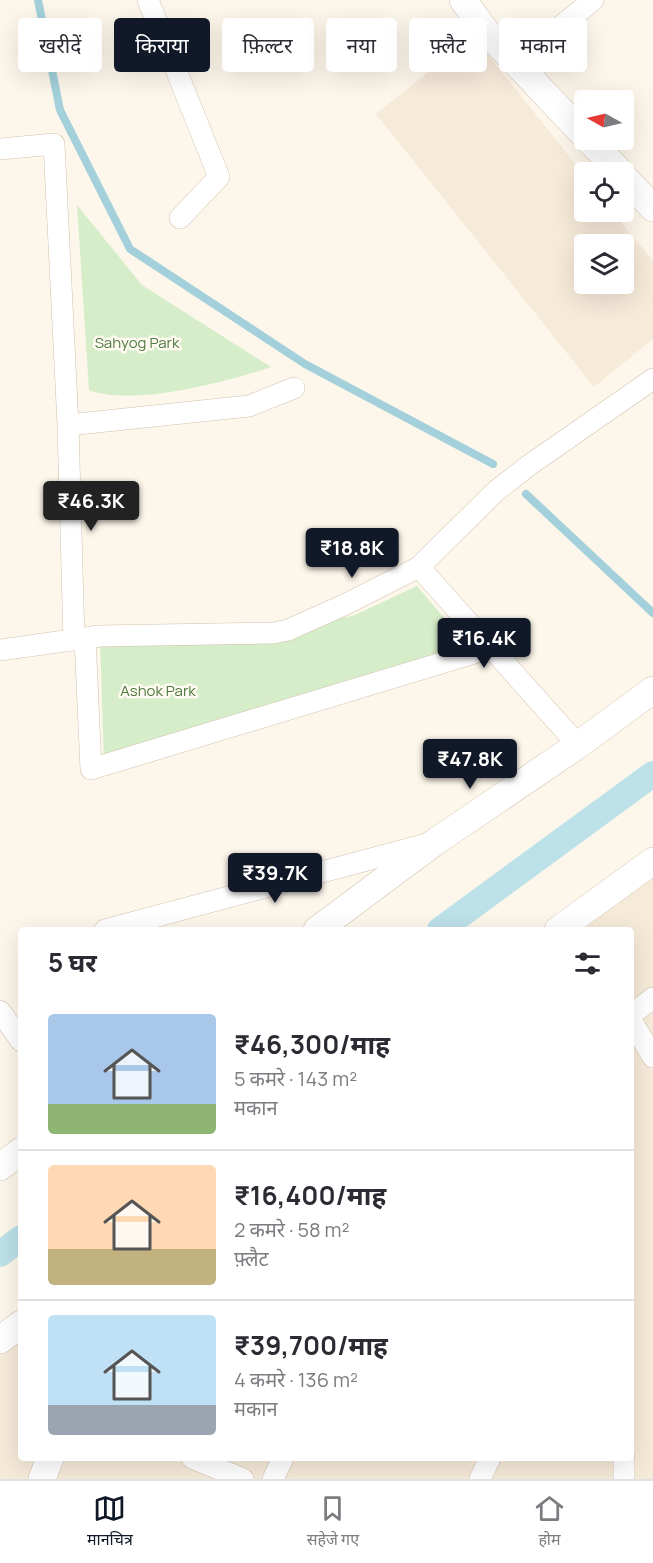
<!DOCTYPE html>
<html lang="hi">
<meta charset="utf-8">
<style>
body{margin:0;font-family:Manrope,"Noto Sans Devanagari",sans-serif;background:#f7f7f7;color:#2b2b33;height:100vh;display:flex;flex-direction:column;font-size:22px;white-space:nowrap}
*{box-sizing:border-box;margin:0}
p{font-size:20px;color:#7c7c81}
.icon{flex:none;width:33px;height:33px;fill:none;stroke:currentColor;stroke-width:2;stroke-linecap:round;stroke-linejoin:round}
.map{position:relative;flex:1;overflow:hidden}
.panel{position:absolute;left:18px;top:927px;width:616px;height:534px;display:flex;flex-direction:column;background:#fff;border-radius:6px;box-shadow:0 6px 24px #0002}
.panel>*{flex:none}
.guide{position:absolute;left:18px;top:18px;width:618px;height:54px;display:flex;gap:12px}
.needle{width:39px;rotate:278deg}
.tools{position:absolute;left:574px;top:90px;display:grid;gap:12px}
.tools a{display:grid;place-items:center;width:60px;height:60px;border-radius:6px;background:#fff;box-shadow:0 6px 24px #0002;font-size:30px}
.price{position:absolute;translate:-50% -51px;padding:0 14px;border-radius:6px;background:#111827;color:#fff;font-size:20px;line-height:39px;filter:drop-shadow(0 2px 3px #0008)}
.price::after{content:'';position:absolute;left:50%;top:36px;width:18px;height:14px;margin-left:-9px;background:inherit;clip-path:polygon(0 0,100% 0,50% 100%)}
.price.on{background:#222;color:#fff}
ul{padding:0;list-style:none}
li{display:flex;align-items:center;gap:18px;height:150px;padding:0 30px}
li+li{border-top:2px solid #e1e1e2}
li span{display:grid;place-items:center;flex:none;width:168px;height:120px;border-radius:6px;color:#555}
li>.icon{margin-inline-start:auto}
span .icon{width:72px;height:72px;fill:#fffc;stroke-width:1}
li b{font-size:26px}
h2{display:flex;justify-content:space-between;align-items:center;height:72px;padding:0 30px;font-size:26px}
.pill{padding:0 21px;border-radius:6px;background:#fff;box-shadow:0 6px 24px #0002;font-size:21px;line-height:54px}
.pill.on{background:#111827;color:#fff}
.menu{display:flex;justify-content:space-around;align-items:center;height:84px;border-top:2px solid #e1e1e2;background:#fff;font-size:16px;color:#7c7c81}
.menu a{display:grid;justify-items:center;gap:3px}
.menu .on{color:#111827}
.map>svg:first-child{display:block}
.residential{fill:#f6ead9;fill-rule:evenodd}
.green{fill:#d5edc8}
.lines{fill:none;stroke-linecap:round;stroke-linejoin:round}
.stream{stroke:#a3d0db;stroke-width:8}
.canal{stroke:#bde1e9;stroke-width:26}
.minor-casing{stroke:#d2c0af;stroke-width:22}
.tertiary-casing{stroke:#d2c0af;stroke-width:28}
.minor{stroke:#fff;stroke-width:21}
.tertiary{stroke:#fff;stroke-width:27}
.labels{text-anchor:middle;stroke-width:5;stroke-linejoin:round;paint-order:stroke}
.park-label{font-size:15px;fill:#4f7a40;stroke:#fffbf2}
</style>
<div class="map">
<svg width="653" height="1479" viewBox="0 0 653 1479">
<rect width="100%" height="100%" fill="#fdf7eb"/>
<path class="residential" d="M473 36 585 176V212H613L653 261V339L594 387 376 114ZM585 244H624V284H585Z
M653 850V1479H0V1345L21 1329V1458H632V930H547Z"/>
<path class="green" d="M77 205 142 285 271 367C226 382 133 407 89 390Z
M417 586 474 653 104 765 100 637 273 633 355 615Z"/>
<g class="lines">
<path class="stream" d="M38 0 60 110 130 249 305 364 493 464
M526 494 653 613"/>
<path class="canal" d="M440 930 653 774
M0 1254 21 1238"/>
<defs>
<path id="minor" d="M148 0 219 177 180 218
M516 63 593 0
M0 149 54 144 68 425 249 406 294 388
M68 425 74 640
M419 567 578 745
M85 638 91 769 491 648
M0 650 100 636 273 633 288 630 346 604 419 567 496 491 528 466 653 379
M105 930 427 844
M0 1011 21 1041
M632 1014 653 998
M632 1022 653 1057
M192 1458 243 1479
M624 1458V1479
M273 1479 283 1458
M480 1479 490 1458"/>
<path id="tertiary" d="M463 0 485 30 585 136
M589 140 620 172
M624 177 653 208
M317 930 435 842 578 745 653 690
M558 930 653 861
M0 1167 21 1151
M0 1340 21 1324
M42 1479 50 1458"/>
</defs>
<use href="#minor" class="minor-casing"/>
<use href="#tertiary" class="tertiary-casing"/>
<use href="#minor" class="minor"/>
<use href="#tertiary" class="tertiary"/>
</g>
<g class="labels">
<g class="park-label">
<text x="137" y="348">Sahyog Park</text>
<text x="158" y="696">Ashok Park</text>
</g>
</g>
</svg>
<div class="tools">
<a><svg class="needle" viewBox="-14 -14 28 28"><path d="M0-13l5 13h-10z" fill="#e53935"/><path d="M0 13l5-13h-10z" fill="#7c7c81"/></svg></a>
<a><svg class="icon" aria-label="locate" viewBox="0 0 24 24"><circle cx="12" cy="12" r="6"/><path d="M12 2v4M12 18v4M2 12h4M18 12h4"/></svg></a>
<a><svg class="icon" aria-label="layers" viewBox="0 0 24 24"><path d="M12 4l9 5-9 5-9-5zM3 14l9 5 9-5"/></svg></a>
</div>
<b class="price on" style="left:91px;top:532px">₹46.3K</b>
<b class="price" style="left:352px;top:579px">₹18.8K</b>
<b class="price" style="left:484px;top:669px">₹16.4K</b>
<b class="price" style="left:470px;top:790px">₹47.8K</b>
<b class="price" style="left:275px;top:904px">₹39.7K</b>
<div class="guide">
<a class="pill">खरीदें</a>
<a class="pill on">किराया</a>
<a class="pill">फ़िल्टर</a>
<a class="pill">नया</a>
<a class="pill">फ़्लैट</a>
<a class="pill">मकान</a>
</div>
<section class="panel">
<h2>5 घर<svg class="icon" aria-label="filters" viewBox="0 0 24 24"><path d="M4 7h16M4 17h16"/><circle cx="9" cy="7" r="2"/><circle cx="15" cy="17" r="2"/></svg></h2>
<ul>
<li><span style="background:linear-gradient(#a9c7e8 75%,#8fb573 0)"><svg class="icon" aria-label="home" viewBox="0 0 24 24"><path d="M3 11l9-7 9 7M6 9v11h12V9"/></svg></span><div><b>₹46,300/माह</b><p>5 कमरे · 143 m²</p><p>मकान</p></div></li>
<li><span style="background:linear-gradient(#ffd9b3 70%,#c2b280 0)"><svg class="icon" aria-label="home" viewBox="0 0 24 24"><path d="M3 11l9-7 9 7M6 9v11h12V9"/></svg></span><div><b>₹16,400/माह</b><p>2 कमरे · 58 m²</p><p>फ़्लैट</p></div></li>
<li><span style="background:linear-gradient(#bfe0f5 75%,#9aa5b1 0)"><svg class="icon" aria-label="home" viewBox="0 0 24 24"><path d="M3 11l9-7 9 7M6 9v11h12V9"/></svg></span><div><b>₹39,700/माह</b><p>4 कमरे · 136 m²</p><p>मकान</p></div></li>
</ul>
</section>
</div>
<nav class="menu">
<a class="on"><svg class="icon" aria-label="map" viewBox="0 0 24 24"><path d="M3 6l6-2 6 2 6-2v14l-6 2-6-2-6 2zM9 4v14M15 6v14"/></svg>मानचित्र</a>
<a><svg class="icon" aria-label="saved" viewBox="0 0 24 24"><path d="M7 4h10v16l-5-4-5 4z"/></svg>सहेजे गए</a>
<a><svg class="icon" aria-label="home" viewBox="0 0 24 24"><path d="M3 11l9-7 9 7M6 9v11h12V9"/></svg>होम</a>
</nav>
